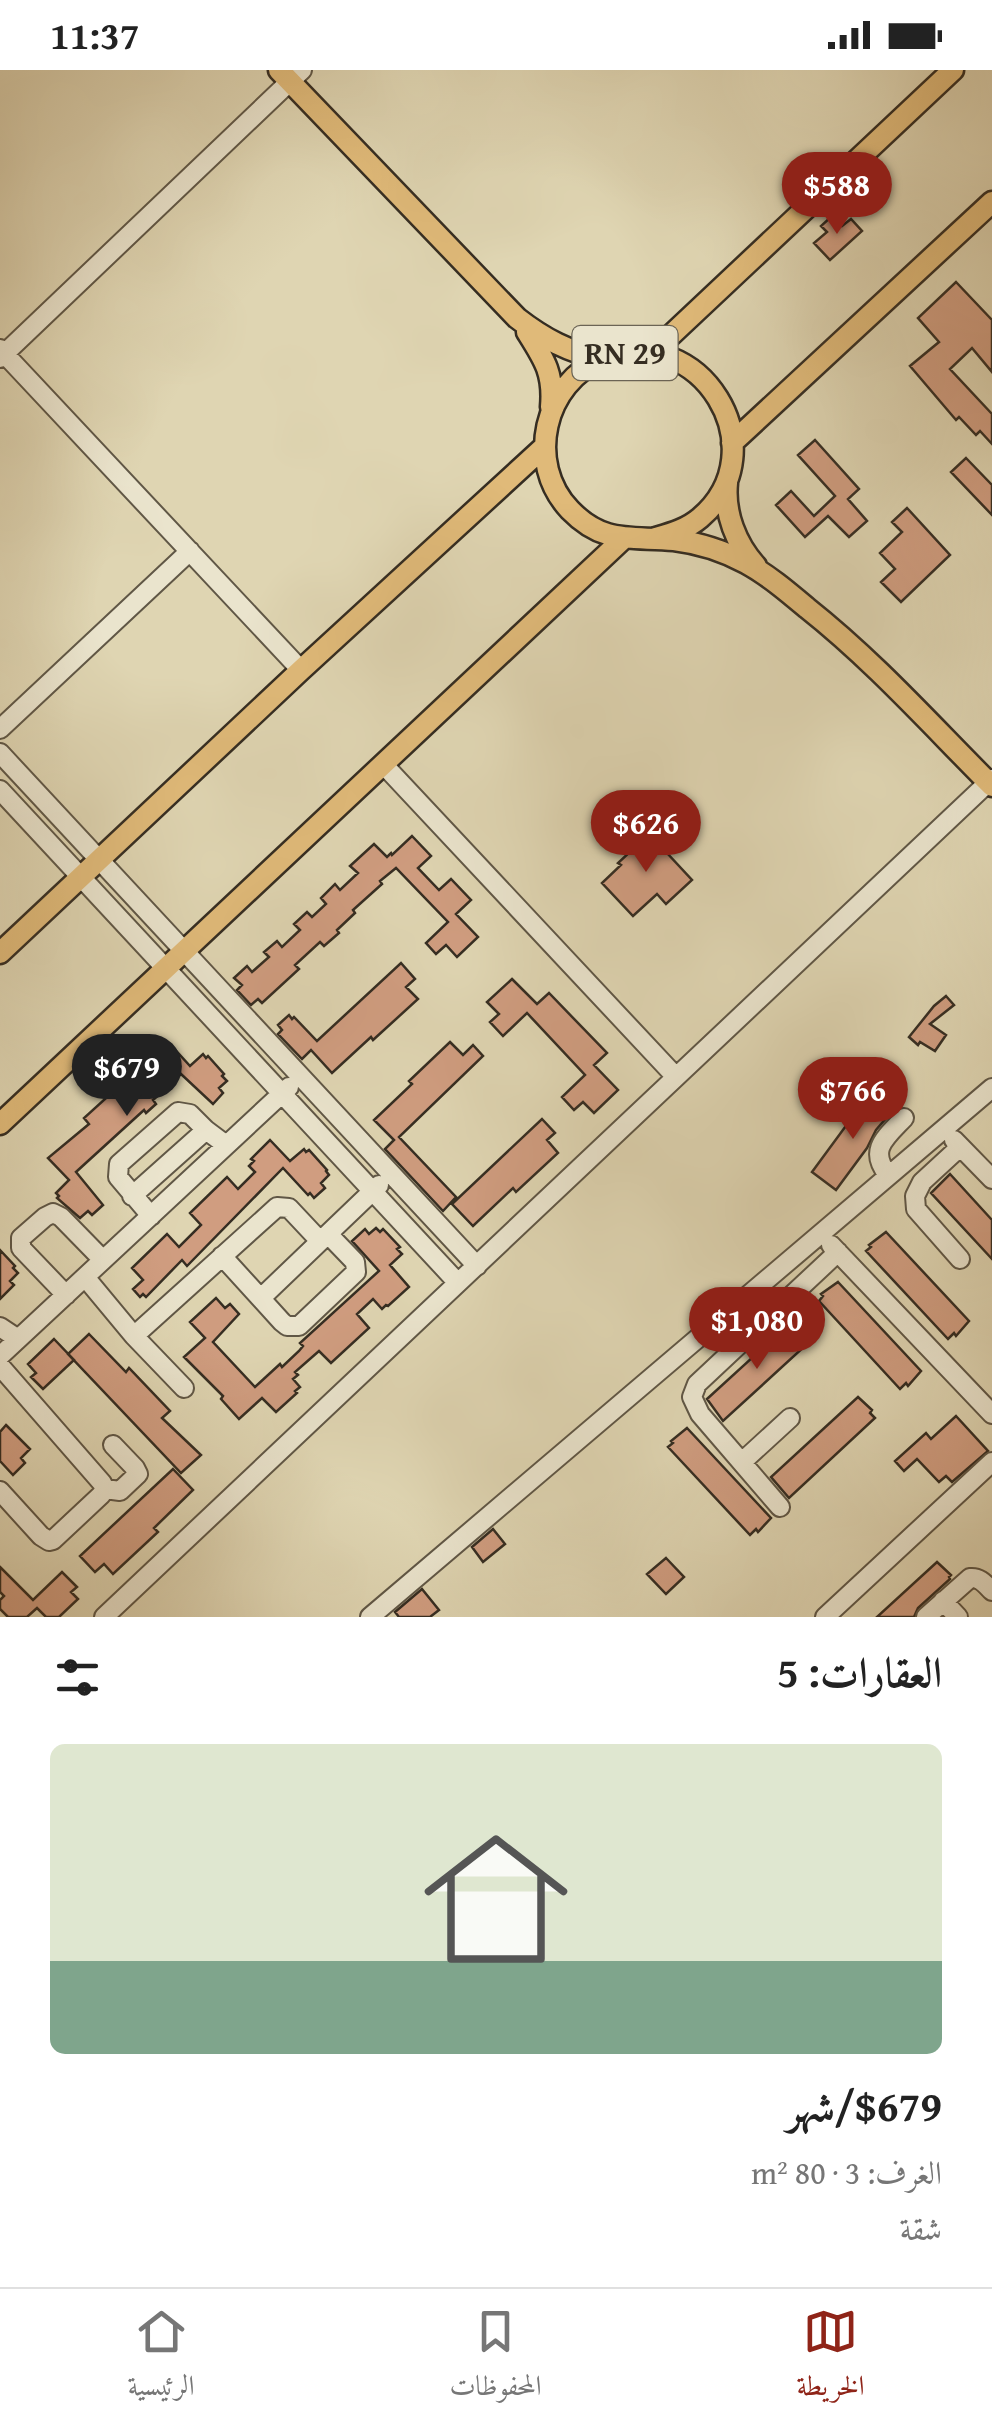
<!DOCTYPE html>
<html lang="ar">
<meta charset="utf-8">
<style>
body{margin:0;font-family:"Gentium Book Plus",Amiri,serif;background:#f6f6f6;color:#222;direction:rtl;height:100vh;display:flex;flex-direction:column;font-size:38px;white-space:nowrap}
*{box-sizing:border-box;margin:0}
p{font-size:32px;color:#767676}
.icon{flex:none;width:55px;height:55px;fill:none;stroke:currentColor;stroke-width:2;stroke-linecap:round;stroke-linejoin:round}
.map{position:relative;height:1547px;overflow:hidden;direction:ltr}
.side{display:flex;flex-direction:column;background:#fff;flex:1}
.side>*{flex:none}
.price{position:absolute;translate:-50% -85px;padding:0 22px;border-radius:35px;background:#8f2418;color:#fff;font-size:32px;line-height:65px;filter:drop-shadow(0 2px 5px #0008)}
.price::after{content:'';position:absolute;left:50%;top:60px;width:30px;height:22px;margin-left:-15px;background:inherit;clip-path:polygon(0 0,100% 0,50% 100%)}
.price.active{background:#222;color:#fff}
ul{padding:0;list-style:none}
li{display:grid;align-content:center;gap:20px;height:530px;padding:0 50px}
li span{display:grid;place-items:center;height:310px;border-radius:15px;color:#555}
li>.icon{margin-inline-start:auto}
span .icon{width:180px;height:180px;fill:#fffc;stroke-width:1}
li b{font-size:42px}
h2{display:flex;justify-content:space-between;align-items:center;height:120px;padding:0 50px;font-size:42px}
.status{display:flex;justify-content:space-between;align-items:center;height:70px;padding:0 50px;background:#fff;direction:ltr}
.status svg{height:28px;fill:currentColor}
.tab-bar{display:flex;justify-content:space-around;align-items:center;height:140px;border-top:2px solid #e0e0e0;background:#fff;font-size:28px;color:#767676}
.tab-bar a{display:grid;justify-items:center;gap:5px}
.tab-bar .active{color:#8f2418}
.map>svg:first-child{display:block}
.building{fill:#d09d80;stroke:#352d22;stroke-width:2.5}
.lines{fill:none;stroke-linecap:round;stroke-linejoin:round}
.minor-casing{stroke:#605746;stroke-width:22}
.major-casing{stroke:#352d22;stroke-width:25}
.minor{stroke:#eae4cd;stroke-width:18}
.major{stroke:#e0ba79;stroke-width:20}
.labels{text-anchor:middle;stroke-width:9;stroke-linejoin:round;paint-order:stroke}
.shield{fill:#eae4cd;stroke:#6b6455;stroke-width:2.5}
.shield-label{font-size:32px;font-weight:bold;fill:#352d22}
</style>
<div class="status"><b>11:37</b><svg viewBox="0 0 49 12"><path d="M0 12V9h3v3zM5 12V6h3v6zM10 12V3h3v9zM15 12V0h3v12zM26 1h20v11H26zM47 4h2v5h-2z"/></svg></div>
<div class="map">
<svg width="992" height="1547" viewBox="0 0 992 1547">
<rect width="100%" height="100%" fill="#dfd5b2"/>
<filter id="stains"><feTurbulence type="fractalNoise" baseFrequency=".002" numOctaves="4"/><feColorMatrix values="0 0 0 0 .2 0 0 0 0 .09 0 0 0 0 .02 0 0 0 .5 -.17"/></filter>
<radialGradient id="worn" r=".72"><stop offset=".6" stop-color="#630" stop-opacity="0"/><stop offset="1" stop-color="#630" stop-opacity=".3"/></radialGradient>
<path class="building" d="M833 145 842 156 851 149 862 161 830 190 814 173 827 162 821 156Z
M956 212 992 250V302L972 278 950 299 992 344V374L980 361 976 365 959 347 956 350 910 296 939 272 918 248Z
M815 370 859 419 848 429 867 451 849 467 828 446 805 467 776 435 791 421 814 446 835 426 798 385Z
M966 388 992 415V445L951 402Z
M907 438 950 485 901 532 881 512 895 499 880 483 902 462 892 452Z
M640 754 692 810 666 834 657 824 633 846 602 813 621 795 618 793 632 780 629 777 638 768 632 762Z
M412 766 431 786 418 798 439 820 451 809 471 830 456 844 478 867 457 887 446 875 436 884 426 873 448 852 396 798 380 811 382 814 353 840 355 843 337 860 339 863 324 876 320 872 295 895 299 899 262 933 258 929 251 935 237 920 242 915 234 908 247 896 252 902 269 887 264 882 277 871 282 877 300 860 294 854 307 842 312 847 326 834 321 828 335 814 340 820 358 803 350 796 374 774 387 787 391 783 392 785Z
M401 893 415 909 406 917 418 929 373 970 371 967 332 1003 311 980 302 989 278 964 282 960 278 955 289 945 292 949 294 947 317 971Z
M512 909 537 934 549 923 607 983 594 995 618 1020 594 1043 583 1032 574 1040 562 1027 585 1005 527 943 503 966 490 952 499 944 487 932Z
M946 926 954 935 930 954 946 965 935 981 920 972 918 975 909 967 934 936Z
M450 972 463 985 473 975 483 986 399 1067 456 1127 443 1141 385 1079 394 1070 374 1050 412 1014 409 1011Z
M170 974 190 996 203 984 206 988 208 986 224 1004 222 1006 227 1011 219 1018 223 1023 213 1034 181 1004 153 1030 156 1034 146 1043 144 1040 76 1102 103 1135 92 1145 88 1141 80 1148 57 1128 59 1126 56 1123 69 1110 48 1088 89 1054 84 1048 127 1009 131 1013Z
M878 1021 894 1039 876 1060 867 1078 836 1120 812 1102 848 1053 870 1032 868 1030Z
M542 1049 555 1063 547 1070 558 1083 516 1122 513 1118 473 1156 452 1134Z
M270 1070 290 1091 304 1079 306 1082 309 1080 327 1100 326 1101 329 1105 321 1113 325 1118 314 1128 310 1123 308 1125 283 1098 187 1196 182 1190 146 1227 143 1224 140 1227 133 1219 143 1210 132 1198 167 1164 179 1177 201 1155 190 1143 227 1107 238 1119 255 1102 249 1096 254 1091 251 1089Z
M950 1104 992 1150V1189L931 1123Z
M376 1158 380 1162 383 1159 400 1177 397 1179 402 1184 390 1195 409 1217 388 1236 386 1235 382 1239 373 1229 357 1244 369 1258 331 1293 319 1281 295 1302 298 1305 293 1309 300 1317 295 1321 297 1323 276 1342 262 1328 239 1349 221 1329 223 1326 184 1287 205 1268 190 1252 216 1228 225 1238 230 1234 239 1244 213 1272 255 1317 280 1294 282 1297 299 1281 303 1276 300 1273 379 1201 352 1171 365 1159 369 1164Z
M886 1162 969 1251 956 1266 954 1263 948 1269 866 1181 871 1177 869 1175Z
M0 1180 15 1196 13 1198 18 1203 10 1211 14 1215 0 1229Z
M838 1212 921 1301 908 1316 906 1313 900 1319 819 1231 823 1226 821 1224Z
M789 1254 803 1267 800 1269 806 1275 723 1351 707 1329Z
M89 1264 126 1302 129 1298 170 1341 162 1348 201 1385 181 1403 68 1284Z
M54 1269 74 1290 43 1319 31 1307 36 1303 28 1294Z
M858 1327 872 1340 870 1343 875 1348 789 1428 771 1407Z
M956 1346 988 1381 952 1412 946 1406 939 1412 917 1389 904 1401 895 1391 926 1363 931 1369Z
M6 1355 30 1379 21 1388 25 1393 13 1405 0 1391V1362Z
M687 1358 771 1448 758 1462 756 1459 750 1465 668 1377 673 1373 671 1371Z
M173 1399 193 1420 154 1458 158 1462 113 1504 104 1494 95 1502 80 1486Z
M493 1459 505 1474 483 1492 472 1477Z
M666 1488 684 1507 666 1524 647 1504Z
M937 1492 951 1505 949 1507 950 1509 918 1538 914 1547H877Z
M0 1497 33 1530 62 1502 77 1517 71 1522 78 1529 59 1547H46L37 1538 27 1547H8L0 1539V1530L4 1526 0 1522Z
M422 1519 439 1540 430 1547H399L395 1542Z"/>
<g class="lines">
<defs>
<path id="minor" d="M0 279 301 600
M0 288 302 0
M0 659 190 481
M0 683 477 1196
M383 694 676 1007
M0 720 458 1213
M954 1070 992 1109
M960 1077 922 1112 915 1126 916 1139 960 1189
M888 1105C868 1080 885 1068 904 1048
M132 1126 206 1060
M151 1146 118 1107 119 1094 178 1042 190 1044 206 1060 226 1075
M831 1175 992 1344
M222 1186 282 1252 287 1256H299L356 1202 355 1192 328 1164
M85 1207 134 1266 184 1318
M66 1225 21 1178V1168L45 1147 53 1143 61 1147 103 1190
M261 1228 379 1115
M0 1257 18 1269
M134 1266 277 1137 289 1138 320 1171
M0 1286 289 1017
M0 1296 102 1413 105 1419 101 1425 53 1470 49 1471 41 1466 0 1421
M742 1392 790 1348
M105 1419 120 1421 138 1404 135 1398 113 1375
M780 1437 700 1344 692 1327 697 1314 838 1182
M943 1531 958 1547
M104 1547 992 709
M370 1547 992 1018
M825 1547 992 1392
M926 1547 970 1508C980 1507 985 1514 992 1521"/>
<path id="major" d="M279 0 517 248C544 269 569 282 602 289
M527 262C544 289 554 303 551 337
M652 283 953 0
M732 373 992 132
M727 413C724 443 736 474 756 496
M652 469C669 464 686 460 700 448 780 380 700 250 603 289 544 312 525 393 570 440 604 475 631 466 674 470 699 473 724 481 746 493 768 505 788 522 807 538 874 591 932 656 992 716
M0 883 301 600 544 377
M0 1054 623 469"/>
</defs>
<use href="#minor" class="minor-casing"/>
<use href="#major" class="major-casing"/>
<use href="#minor" class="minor"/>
<use href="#major" class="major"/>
</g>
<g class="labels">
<rect class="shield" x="572.5" y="256" width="105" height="54" rx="8"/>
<g class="shield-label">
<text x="625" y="294">RN 29</text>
</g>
</g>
<rect width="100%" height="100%" filter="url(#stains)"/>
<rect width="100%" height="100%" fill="url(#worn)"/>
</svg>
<b class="price" style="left:837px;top:167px">$588</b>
<b class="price" style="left:646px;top:805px">$626</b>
<b class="price active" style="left:127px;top:1049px">$679</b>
<b class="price" style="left:853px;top:1072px">$766</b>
<b class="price" style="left:757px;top:1302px">$1,080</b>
</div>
<section class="side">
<h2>العقارات: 5<svg class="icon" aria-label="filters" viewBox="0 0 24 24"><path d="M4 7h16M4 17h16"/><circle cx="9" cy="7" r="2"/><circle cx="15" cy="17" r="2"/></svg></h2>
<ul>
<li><span style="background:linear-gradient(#dfe7d0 70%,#7fa58c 0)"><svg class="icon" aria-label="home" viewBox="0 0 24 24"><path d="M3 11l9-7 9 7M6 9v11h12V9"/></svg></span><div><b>$679/شهر</b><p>الغرف: 3 · 80 m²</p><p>شقة</p></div></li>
</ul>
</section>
<nav class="tab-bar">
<a class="active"><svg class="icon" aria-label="map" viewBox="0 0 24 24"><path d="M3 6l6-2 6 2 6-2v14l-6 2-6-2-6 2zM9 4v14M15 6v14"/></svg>الخريطة</a>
<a><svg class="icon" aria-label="saved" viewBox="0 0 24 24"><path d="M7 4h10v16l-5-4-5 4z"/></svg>المحفوظات</a>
<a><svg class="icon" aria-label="home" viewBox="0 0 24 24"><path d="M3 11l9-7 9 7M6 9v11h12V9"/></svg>الرئيسية</a>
</nav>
